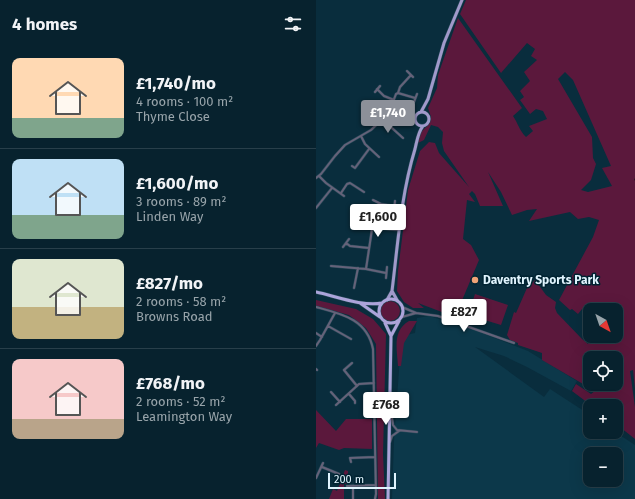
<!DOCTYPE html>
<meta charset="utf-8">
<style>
body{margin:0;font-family:"Fira Sans",sans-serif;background:#152f3a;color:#f1f3f6;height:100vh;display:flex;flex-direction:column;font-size:15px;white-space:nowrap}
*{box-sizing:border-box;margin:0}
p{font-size:13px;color:#98a4aa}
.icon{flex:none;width:22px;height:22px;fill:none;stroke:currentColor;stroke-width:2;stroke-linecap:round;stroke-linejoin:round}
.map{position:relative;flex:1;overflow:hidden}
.drawer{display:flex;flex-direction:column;background:#07222e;width:316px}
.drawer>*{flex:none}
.needle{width:26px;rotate:140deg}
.fabs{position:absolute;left:267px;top:303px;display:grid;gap:8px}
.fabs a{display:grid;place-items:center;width:40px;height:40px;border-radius:8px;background:#07222e;box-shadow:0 4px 16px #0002,0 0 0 1px #283f4a;font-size:20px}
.scale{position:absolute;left:12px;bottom:10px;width:68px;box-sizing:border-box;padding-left:4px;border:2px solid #e0f4fe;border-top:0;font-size:11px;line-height:14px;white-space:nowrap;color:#e0f4fe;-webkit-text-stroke:3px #002332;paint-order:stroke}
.price{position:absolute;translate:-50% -34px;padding:0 9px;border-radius:4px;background:#fff;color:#222;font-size:13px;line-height:26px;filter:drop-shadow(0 1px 2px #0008)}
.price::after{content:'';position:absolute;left:50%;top:24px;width:12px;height:9px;margin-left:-6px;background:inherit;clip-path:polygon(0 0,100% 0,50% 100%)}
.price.active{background:#8c9099;color:#fff}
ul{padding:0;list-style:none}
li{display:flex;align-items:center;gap:12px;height:100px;padding:0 12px}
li+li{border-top:1px solid #283f4a}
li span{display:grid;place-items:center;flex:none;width:112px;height:80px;border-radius:8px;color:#555}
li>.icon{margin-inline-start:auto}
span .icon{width:48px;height:48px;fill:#fffc;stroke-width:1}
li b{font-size:17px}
h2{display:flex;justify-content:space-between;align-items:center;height:48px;padding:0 12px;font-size:17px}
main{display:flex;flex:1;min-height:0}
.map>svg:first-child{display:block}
.built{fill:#0c384a;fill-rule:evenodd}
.green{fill:#5b183c;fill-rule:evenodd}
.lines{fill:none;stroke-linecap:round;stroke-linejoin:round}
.stream{stroke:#02140e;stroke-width:1}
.minor-casing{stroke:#274958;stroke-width:3}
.primary-casing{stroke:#274958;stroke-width:4}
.trunk-casing{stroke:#274958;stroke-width:4}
.minor{stroke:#656279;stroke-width:2}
.primary{stroke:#a099ca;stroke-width:3}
.trunk{stroke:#aca4da;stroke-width:3}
.poi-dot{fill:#efa377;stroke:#002332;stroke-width:1.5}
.labels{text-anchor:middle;stroke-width:3;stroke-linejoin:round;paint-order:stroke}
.poi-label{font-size:12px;font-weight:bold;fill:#e0f4fe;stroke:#002332;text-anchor:start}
</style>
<main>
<section class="drawer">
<h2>4 homes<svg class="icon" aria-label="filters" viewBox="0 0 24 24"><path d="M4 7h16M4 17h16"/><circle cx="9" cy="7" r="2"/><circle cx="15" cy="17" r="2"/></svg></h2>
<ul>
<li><span style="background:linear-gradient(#ffd9b3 75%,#7fa58c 0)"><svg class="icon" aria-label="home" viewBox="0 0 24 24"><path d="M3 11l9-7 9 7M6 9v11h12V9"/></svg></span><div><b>£1,740/mo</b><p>4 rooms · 100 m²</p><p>Thyme Close</p></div></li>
<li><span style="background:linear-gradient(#bfe0f5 70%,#7fa58c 0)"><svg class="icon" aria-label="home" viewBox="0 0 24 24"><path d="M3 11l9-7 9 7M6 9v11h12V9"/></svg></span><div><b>£1,600/mo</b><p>3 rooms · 89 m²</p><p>Linden Way</p></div></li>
<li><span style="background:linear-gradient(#dfe7d0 60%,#c2b280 0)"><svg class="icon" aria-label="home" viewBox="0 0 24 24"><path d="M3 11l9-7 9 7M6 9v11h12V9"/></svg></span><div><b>£827/mo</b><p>2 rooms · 58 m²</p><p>Browns Road</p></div></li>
<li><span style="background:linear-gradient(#f6c9c9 75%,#b9a48a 0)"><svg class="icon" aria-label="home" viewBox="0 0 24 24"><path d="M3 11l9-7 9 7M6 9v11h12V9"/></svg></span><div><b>£768/mo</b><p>2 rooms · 52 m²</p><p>Leamington Way</p></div></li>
</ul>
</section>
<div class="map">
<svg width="319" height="499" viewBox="0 0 319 499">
<rect width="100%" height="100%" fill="#092d3d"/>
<path class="built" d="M113 316 147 326 212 351 261 381 255 391 211 367 188 356 159 347 228 397 234 389 274 415V432H299L319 445V499H76L78 441 85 342 90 335 99 333 101 318ZM274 454H300V480H274Z"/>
<path class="green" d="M150 0H319V389L317 370 314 371 319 407V439L300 424V406H276L256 391 260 384 275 394 279 391 226 360V353L202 345V343L194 340 191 335 198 312 200 313 211 288 219 280 230 295 240 302 239 308 241 313 266 339 272 344 275 336H300V310H274V314L266 309 262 314 256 309 254 310 243 300 277 237 283 220 273 217 262 219 254 212 213 221 221 209 211 210 196 215 185 192 172 172 187 206H164L159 194 156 191 153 194 159 202 151 200 147 239 155 245 163 260 139 317 102 303 108 308H97L88 302 81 291 82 271 92 190 104 151 113 142 119 143 123 153 153 187 128 151 126 143 127 132 122 127 115 125 108 140 102 143 105 132 113 124 115 117 112 108 121 88 122 75 142 18 206 108 197 116C202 123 203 130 210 137L217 131 213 126 231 119 227 111 220 109 214 114 204 100 208 97 204 91 214 81 208 72 221 60 215 56 219 49 211 43 185 73 144 14ZM249 72 257 80 295 166 286 168 296 186 272 192 265 190 275 180 280 164 277 158 276 137 242 79ZM274 358H300V384H274Z
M159 294 192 305 185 325 152 315Z
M0 300 40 309 57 319 70 334 67 454 69 499H62L60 344 50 328 33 315 0 306Z
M64 311a10 10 0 1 1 20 0a10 10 0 1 1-20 0Z
M93 321H101L88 343 85 366H82C81 349 76 331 93 321Z
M0 410 20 431 30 419H56V449L28 448 23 450 3 443 0 448Z
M29 470 32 471V484H28V499H13L17 489 21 491Z"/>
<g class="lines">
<path class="stream" d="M319 179V180"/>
<defs>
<path id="minor" d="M91 71 97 77
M61 89 68 96 78 100
M59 92 64 86
M82 93 99 98
M98 102 101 94
M76 110 75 107 80 94 82 93 84 87 95 75
M76 110 96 117 99 120
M66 119 87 138
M45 136 49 144 63 157
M36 166 39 168 53 149
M3 176 10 183 28 196
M0 178 5 174 19 156 29 145 55 130 76 110
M25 193 31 184 34 183 48 192
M57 200 65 204 78 206
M0 208 16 188
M78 211 79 201
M56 228 83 230
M30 243 34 246 53 248
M27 247 33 239
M15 266 50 269 70 273
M50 269 58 216 65 204
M70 278 71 267
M38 288 42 268
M0 307C26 314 51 319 57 349L60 494 59 499
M86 307 100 313
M86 317 100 313 122 316 198 343
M12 326 35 339
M0 333 6 337
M0 346 4 340 19 313
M36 363 28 370 41 386
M0 369 1 370
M15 392 24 402
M33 394 39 401V403
M20 405 43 384 58 383
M75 412 77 425 81 430 101 432
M74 442 76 436 83 431
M35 462 34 458 59 457
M6 467 23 474
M0 478 7 463
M31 486 60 485
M37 486V499"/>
<path id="primary" d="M105 112 112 99 128 43 146 0
M99 119a7 7 0 1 1 14 0a7 7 0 1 1-14 0Z
M76 291 81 300
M71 300 76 291C82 243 85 195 99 149 101 141 102 132 107 126"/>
<path id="trunk" d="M0 292C19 296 47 307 66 303
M63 311a12 12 0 1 1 24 0a12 12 0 1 1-24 0Z
M44 303 64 317
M69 323 75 336
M72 499 75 336 83 321"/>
</defs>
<use href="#minor" class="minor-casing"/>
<use href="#primary" class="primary-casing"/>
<use href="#trunk" class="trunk-casing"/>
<use href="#minor" class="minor"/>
<use href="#primary" class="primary"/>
<use href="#trunk" class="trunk"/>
</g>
<circle class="poi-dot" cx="159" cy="280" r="4"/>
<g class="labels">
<g class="poi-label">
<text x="167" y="284">Daventry Sports Park</text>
</g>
</g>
</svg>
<div class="fabs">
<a><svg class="needle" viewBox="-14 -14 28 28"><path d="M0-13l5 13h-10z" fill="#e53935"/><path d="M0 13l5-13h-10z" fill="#98a4aa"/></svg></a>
<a><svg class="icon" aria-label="locate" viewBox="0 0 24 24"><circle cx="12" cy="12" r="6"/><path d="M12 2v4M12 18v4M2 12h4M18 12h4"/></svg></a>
<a>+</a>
<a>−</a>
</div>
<div class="scale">200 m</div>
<b class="price active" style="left:72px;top:134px">£1,740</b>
<b class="price" style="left:62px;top:238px">£1,600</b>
<b class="price" style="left:148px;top:333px">£827</b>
<b class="price" style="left:70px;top:426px">£768</b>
</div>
</main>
